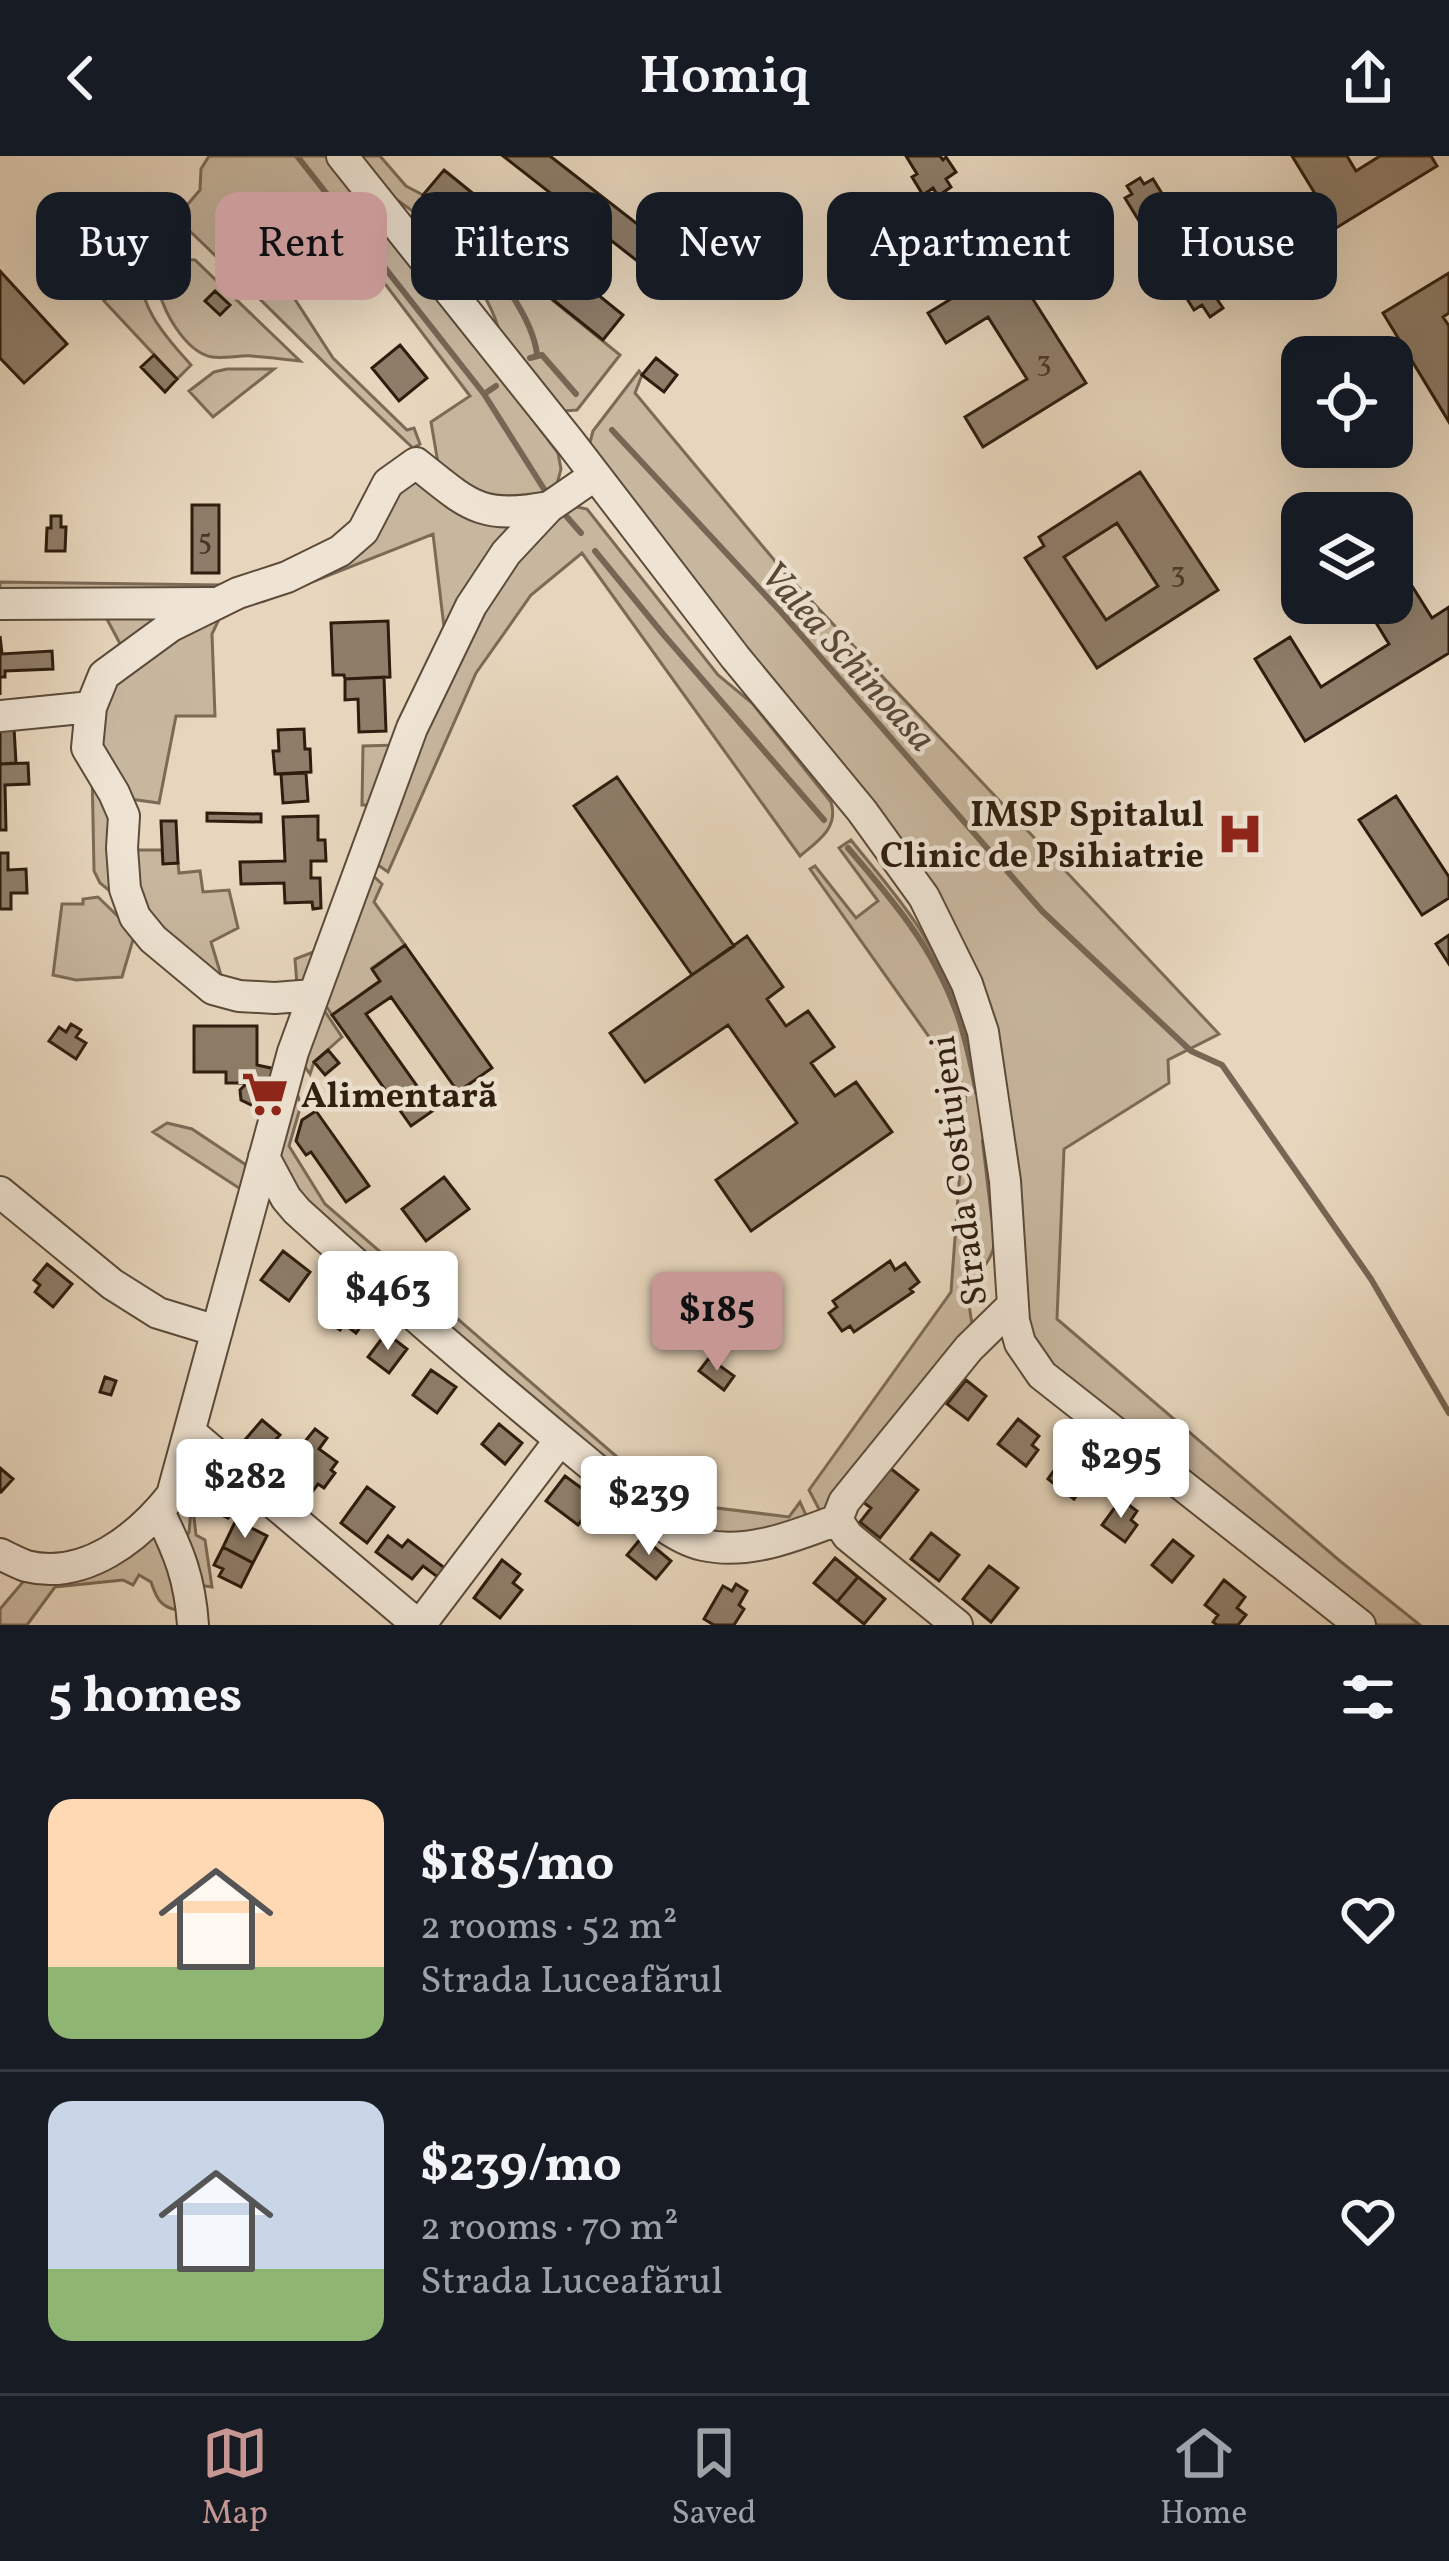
<!DOCTYPE html>
<meta charset="utf-8">
<style>
body{margin:0;font-family:Vollkorn,serif;background:#242831;color:#f1f3f6;height:100vh;display:flex;flex-direction:column;font-size:45px;white-space:nowrap}
*{box-sizing:border-box;margin:0}
p{font-size:39px;color:#9ea1a6}
.icon{flex:none;width:66px;height:66px;fill:none;stroke:currentColor;stroke-width:2;stroke-linecap:round;stroke-linejoin:round}
.map{position:relative;height:1469px;overflow:hidden}
.side{display:flex;flex-direction:column;background:#171b24;flex:1}
.side>*{flex:none}
.banner{position:absolute;left:36px;top:36px;width:1377px;height:108px;display:flex;gap:24px}
.buttons{position:absolute;left:1281px;top:180px;display:grid;gap:24px}
.buttons a{display:grid;place-items:center;width:132px;height:132px;border-radius:24px;background:#171b24;box-shadow:0 12px 48px #0002;font-size:60px}
.price{position:absolute;translate:-50% -102px;padding:0 27px;border-radius:12px;background:#fff;color:#222;font-size:39px;line-height:78px;filter:drop-shadow(0 3px 6px #0008)}
.price::after{content:'';position:absolute;left:50%;top:72px;width:36px;height:27px;margin-left:-18px;background:inherit;clip-path:polygon(0 0,100% 0,50% 100%)}
.price.current{background:#c59692;color:#111}
ul{padding:0;list-style:none}
li{display:flex;align-items:center;gap:36px;height:300px;padding:0 48px}
li+li{border-top:3px solid #363941}
li span{display:grid;place-items:center;flex:none;width:336px;height:240px;border-radius:24px;color:#555}
li>.icon{margin-inline-start:auto}
span .icon{width:144px;height:144px;fill:#fffc;stroke-width:1}
li b{font-size:51px}
h2{display:flex;justify-content:space-between;align-items:center;height:144px;padding:0 48px;font-size:51px}
.pill{padding:0 42px;border-radius:24px;background:#171b24;box-shadow:0 12px 48px #0002;font-size:42px;line-height:108px}
.pill.current{background:#c59692;color:#111}
header{display:flex;justify-content:space-between;align-items:center;height:156px;padding:0 48px;background:#171b24;font-size:54px;font-weight:600}
.tab-bar{display:flex;justify-content:space-around;align-items:center;height:168px;border-top:3px solid #363941;background:#171b24;font-size:33px;color:#9ea1a6}
.tab-bar a{display:grid;justify-items:center;gap:6px}
.tab-bar .current{color:#c59692}
.map>svg:first-child{display:block}
.green{fill:#c8b79f;stroke:#7b6a56;stroke-width:3}
.lines{fill:none;stroke-linecap:round;stroke-linejoin:round}
.stream{stroke:#776654;stroke-width:6}
.building{fill:#8e7d69;stroke:#2e1d0e;stroke-width:3;fill-rule:evenodd}
.minor-casing{stroke:#5c4b3a;stroke-width:34}
.minor{stroke:#efe4d4;stroke-width:30}
.labels{text-anchor:middle;stroke-width:9;stroke-linejoin:round;paint-order:stroke}
.number-label{font-size:30px;fill:#463525}
.poi-label{font-size:36px;font-weight:bold;fill:#2e1d0e;stroke:#efe4d4;text-anchor:end}
.street-label{font-size:36px;fill:#2e1d0e;stroke:#efe4d4}
.water-label{font-size:39px;font-style:italic;fill:#594837;stroke:#efe4d4}
</style>
<header><svg class="icon" aria-label="back" viewBox="0 0 24 24"><path d="M15 5l-7 7 7 7"/></svg>Homiq<svg class="icon" aria-label="share" viewBox="0 0 24 24"><path d="M12 15V3M7 8l5-5 5 5M5 13v7h14v-7"/></svg></header>
<div class="map">
<svg width="1449" height="1469" viewBox="0 0 1449 1469">
<rect width="100%" height="100%" fill="#e7d6bd"/>
<filter id="stains"><feTurbulence type="fractalNoise" baseFrequency=".00167" numOctaves="4"/><feColorMatrix values="0 0 0 0 .2 0 0 0 0 .09 0 0 0 0 .02 0 0 0 .5 -.17"/></filter>
<radialGradient id="worn" r=".72"><stop offset=".6" stop-color="#630" stop-opacity="0"/><stop offset="1" stop-color="#630" stop-opacity=".3"/></radialGradient>
<path class="green" d="M209 0H330L378 58 558 297 561 313 557 328 537 345 486 348 439 313 431 266 470 240 342 71 293 105 303 119 287 131 333 202 407 274 414 272 420 288 413 292C332 217 256 137 176 62L200 34 201 13Z
M358 0H380L406 30 423 39 620 199 577 254 563 255 501 182C495 154 480 130 462 108L474 98 453 72 441 81 429 67 389 38Z
M165 74 174 82C166 91 154 100 148 110 127 141 172 188 191 209L177 223 104 145Z
M175 103 195 104 300 205C284 203 268 201 252 200 239 199 225 203 212 201 189 197 170 166 162 145 156 127 161 114 175 103Z
M227 213H274L213 261 189 235 214 216Z
M639 215 642 219 635 237 785 417 1219 878 1168 904 1169 927 1064 993 1057 1163 1340 1405 1420 1469H1377L1094 1250 1032 1192 979 838 589 290 593 275Z
M408 325H419L525 365 431 511 444 471 433 378 264 445 262 437 384 348Z
M577 351 587 353 718 519 752 547 831 646C839 672 818 685 800 700L582 397 531 439 476 517 388 716 371 704 474 458 506 417 559 362 570 353Z
M1117 367 1158 430 1106 464 1064 401Z
M0 426 220 429V435L0 444Z
M194 451 124 495 101 452Z
M220 461 212 478 215 560H176L159 647 123 642 95 596 102 538 136 503Z
M396 589 378 649H362L363 590Z
M92 612 113 646 126 748 100 727 94 715Z
M851 684C874 713 899 741 919 772 978 865 993 974 995 1082 995 1105 973 1119 969 1140 968 1148 971 1160 972 1168L872 1304 821 1357 809 1334 951 1136 966 933 810 713 815 710 856 762 878 745 839 692Z
M132 694H162L163 707H178L179 717 200 715 203 736 229 734 238 772 211 786 224 829H297L295 803 321 793 308 833C284 836 257 838 232 834 210 830 150 776 139 756 130 740 129 718 127 700Z
M367 714 382 728 374 746 405 789 372 812 380 825 332 859 318 838Z
M98 741 135 777 122 821 76 824 53 819 62 748H83V743Z
M316 842 342 881 314 906 310 918 303 908Z
M292 923 301 949 289 990 325 1048 669 1346 789 1361 800 1346 809 1366 735 1385 684 1375 310 1060 281 1006 279 989 289 967V930Z
M167 967 192 973 252 1013 245 1036 153 976Z
M192 1344 196 1379 205 1384 212 1431 197 1429 184 1386 189 1376Z
M159 1365 180 1419 177 1454C160 1451 156 1441 151 1426L139 1419 133 1429 123 1424 55 1431 27 1469H0V1453L28 1420Z"/>
<g class="lines">
<path class="stream" d="M297 0 484 238 496 230
M467 80C492 111 532 158 537 198
M530 202 542 199 576 238
M484 238 544 333
M612 274 781 456 1042 755 1191 895 1222 909 1371 1123 1449 1257
M567 361 581 377
M595 395 663 478 824 664
M848 692C891 742 933 791 956 855 966 881 971 909 977 936
M984 985 993 1061"/>
</g>
<path class="building" d="M503 0H550L672 95 654 118Z
M906 0H940L943 4 946 1 956 16 946 23 951 31 938 40 933 32 923 39 912 21 917 18Z
M1292 0H1347L1356 15 1380 0H1431L1437 10 1336 72Z
M444 14 623 159 603 184 423 39Z
M1140 22 1144 28 1153 23 1225 139 1217 143 1223 152 1210 161 1202 149 1194 154 1165 108 1158 112 1151 101 1158 96 1125 42 1132 38 1127 30Z
M453 71 465 87 458 93 445 77Z
M1010 107 1086 227 983 291 965 261 1027 223 988 161 946 187 928 157Z
M0 115 67 188 24 227 0 202Z
M1449 117V157L1443 161 1449 170V266L1383 157Z
M215 135 230 149 220 159 205 145Z
M400 189 427 222 399 245 372 212Z
M154 199 177 223 165 236 141 211Z
M656 202 677 219 664 236 642 219Z
M1140 316 1218 434 1097 512 1025 402 1044 390 1039 381ZM1117 367 1158 430 1106 464 1064 401Z
M192 349H219V417H192Z
M51 360H61V371H66L65 395H46L47 372H51Z
M1392 398 1432 462 1449 451V497L1305 585 1255 503 1290 481 1321 531 1389 488 1364 447H1392Z
M388 465 390 521 345 523 344 519H333L331 467Z
M0 480 2 498 52 495 53 513 5 515V521H0V539Z
M384 521 386 575 359 576 358 543 345 544V523Z
M14 571 16 607 0 608V572Z
M304 573 305 593H310L311 616 275 618 273 595H279L278 574Z
M28 607 29 628 5 629 6 674H0V608Z
M306 617 308 645 283 647 281 618Z
M617 621 734 790 692 819 574 650Z
M1396 640 1449 721V742L1422 759 1359 664Z
M207 657 261 658V666L207 665Z
M318 660V684H325L326 705H311V722H320L321 752 313 753 312 746 285 747 284 727 241 728 240 706 285 705 283 661Z
M161 665H176L178 707 163 708Z
M0 697H8V714L26 713 27 737H11V753H0Z
M1449 779V808L1436 788Z
M747 780 783 831 767 843 786 870 808 855 834 891 811 907 835 940 856 926 892 976 751 1075 716 1024 797 967 728 869 645 926 610 877Z
M405 789 492 912 458 936 391 841 366 858 434 954 411 970 332 859 380 825 372 813Z
M71 868 81 874 76 881 86 887 76 903 49 885 59 871 66 876Z
M194 870H257V909L280 914 268 957 241 944 240 934 247 927H226V916H194Z
M328 894 339 907 325 919 314 906Z
M316 955 369 1030 346 1046 311 996 306 999 296 985 302 964Z
M444 1021 469 1053 426 1085 402 1053Z
M283 1095 310 1116 289 1145 261 1124Z
M890 1105 895 1114 905 1107 919 1126 910 1133 913 1136 854 1176 850 1170 842 1175 829 1157 837 1151 833 1145Z
M47 1108 72 1128 53 1151 35 1136 40 1129 34 1124Z
M337 1138 368 1160 356 1177 344 1168 340 1174 321 1161Z
M386 1177 407 1193 389 1217 368 1201Z
M709 1202 734 1220 724 1234 699 1215Z
M431 1214 456 1231 437 1257 413 1239Z
M105 1221 116 1225 111 1239 100 1236Z
M966 1224 986 1240 968 1264 947 1248Z
M1018 1263 1039 1280 1032 1289 1038 1294 1026 1310 998 1288Z
M262 1264 280 1279 260 1301 243 1286Z
M499 1268 522 1287 505 1308 482 1288Z
M315 1273 327 1282 319 1293 337 1306 331 1314 335 1317 324 1332 318 1328 310 1339 285 1320 302 1297 298 1294Z
M1077 1282 1086 1288 1077 1301 1089 1310 1085 1315 1091 1319 1074 1343 1048 1323Z
M0 1312 13 1323 1 1336 0 1335Z
M890 1312 918 1334 880 1382 860 1366 871 1352 863 1346Z
M565 1320 591 1339 583 1350 589 1355 578 1369 546 1345Z
M367 1331 394 1351 367 1387 341 1367Z
M213 1332 237 1342 228 1362 204 1351Z
M1121 1343 1137 1355 1131 1364 1137 1369 1125 1386 1102 1369Z
M236 1364 267 1380 253 1407 223 1391Z
M931 1377 959 1399 939 1425 911 1403Z
M388 1380 402 1391 408 1384 446 1413 439 1422 423 1410 412 1423 376 1396Z
M642 1381 671 1405 656 1423 627 1399Z
M1173 1384 1193 1400 1172 1426 1152 1409Z
M223 1391 253 1407 241 1431 219 1420 223 1413 214 1409Z
M835 1402 858 1421 837 1446 814 1427Z
M502 1404 520 1418 513 1427 522 1434 500 1462 474 1442Z
M989 1410 1018 1432 991 1466 963 1443Z
M858 1421 885 1443 864 1468 837 1446Z
M1224 1424 1245 1441 1237 1452 1246 1459 1238 1469H1217L1213 1466 1218 1459 1205 1449Z
M736 1428 747 1435 739 1449 744 1453 734 1469H714L704 1463 723 1430 732 1435Z"/>
<g class="lines">
<defs>
<path id="minor" d="M342 0 570 286 735 501 862 655 924 741 967 828 983 876 1005 1025 1014 1165 1020 1187 1042 1219 1360 1469
M0 448 212 447
M0 560 91 551
M313 839 275 842 239 840 213 833 153 783 135 761 125 733 122 692 124 660 114 637 87 592 91 551 104 519 171 470 238 437 287 421 340 395 363 375 388 327 416 307C469 349 479 364 549 351
M264 1001 286 1042 297 1055C395 1144 496 1231 598 1315 627 1339 666 1381 703 1389 748 1399 795 1380 837 1364
M0 1036 112 1128 158 1157 217 1175
M191 1277 418 1469
M159 1356C179 1396 190 1423 193 1469
M0 1398C8 1402 18 1407 26 1410 85 1425 139 1381 172 1339L293 896 412 572 471 450 506 397 549 351 594 320
M420 1469 560 1284
M957 1469 848 1380 837 1364 844 1346 969 1192 1013 1149"/>
</defs>
<use href="#minor" class="minor-casing"/>
<use href="#minor" class="minor"/>
</g>
<defs>
<symbol id="hospital-bare" viewBox="-9 -9 18 18"><path d="M-5-5h3v3.5h4V-5h3V5h-3V1.5h-4V5h-3Z" fill="#8f2418" stroke="#efe4d4" stroke-width="2.5" paint-order="stroke"/></symbol>
<symbol id="supermarket-bare" viewBox="-9 -9 18 18"><path d="M-6-5.5h2.5l.6 2H6L4.5 2H-2.5L-4.4-4H-6ZM-1.5 3.2a1.3 1.3 0 1 0 .1 0ZM3 3.2a1.3 1.3 0 1 0 .1 0Z" fill="#8f2418" stroke="#efe4d4" stroke-width="2.5" paint-order="stroke"/></symbol>
</defs>
<g fill-rule="evenodd">
<use href="#hospital-bare" x="1207" y="645" width="66" height="66"/>
<use href="#supermarket-bare" x="232" y="905" width="66" height="66"/>
</g>
<g class="labels">
<g class="number-label">
<text x="1044" y="215">3</text>
<text x="205" y="393">5</text>
<text x="1178" y="426">3</text>
</g>
<g class="poi-label">
<text x="1204" y="670">IMSP Spitalul<tspan x="1204" dy="41">Clinic de Psihiatrie</tspan></text>
<text x="301" y="951" text-anchor="start">Alimentară</text>
</g>
<g class="street-label">
<text transform="translate(957 1015) rotate(-97)" y="13">Strada Costiujeni</text>
</g>
<g class="water-label">
<text transform="translate(849 499) rotate(48)" y="14">Valea Schinoasa</text>
</g>
</g>
<rect width="100%" height="100%" filter="url(#stains)"/>
<rect width="100%" height="100%" fill="url(#worn)"/>
</svg>
<div class="buttons">
<a><svg class="icon" aria-label="locate" viewBox="0 0 24 24"><circle cx="12" cy="12" r="6"/><path d="M12 2v4M12 18v4M2 12h4M18 12h4"/></svg></a>
<a><svg class="icon" aria-label="layers" viewBox="0 0 24 24"><path d="M12 4l9 5-9 5-9-5zM3 14l9 5 9-5"/></svg></a>
</div>
<b class="price" style="left:388px;top:1197px">$463</b>
<b class="price current" style="left:717px;top:1218px">$185</b>
<b class="price" style="left:1121px;top:1365px">$295</b>
<b class="price" style="left:245px;top:1385px">$282</b>
<b class="price" style="left:649px;top:1402px">$239</b>
<div class="banner">
<a class="pill">Buy</a>
<a class="pill current">Rent</a>
<a class="pill">Filters</a>
<a class="pill">New</a>
<a class="pill">Apartment</a>
<a class="pill">House</a>
</div>
</div>
<section class="side">
<h2>5 homes<svg class="icon" aria-label="filters" viewBox="0 0 24 24"><path d="M4 7h16M4 17h16"/><circle cx="9" cy="7" r="2"/><circle cx="15" cy="17" r="2"/></svg></h2>
<ul>
<li><span style="background:linear-gradient(#ffd9b3 70%,#8fb573 0)"><svg class="icon" aria-label="home" viewBox="0 0 24 24"><path d="M3 11l9-7 9 7M6 9v11h12V9"/></svg></span><div><b>$185/mo</b><p>2 rooms · 52 m²</p><p>Strada Luceafărul</p></div><svg class="icon" aria-label="heart" viewBox="0 0 24 24"><path d="M12 20l-8-8c-3-5 5-10 8-4 3-6 11-1 8 4z"/></svg></li>
<li><span style="background:linear-gradient(#c9d6e8 70%,#8fb573 0)"><svg class="icon" aria-label="home" viewBox="0 0 24 24"><path d="M3 11l9-7 9 7M6 9v11h12V9"/></svg></span><div><b>$239/mo</b><p>2 rooms · 70 m²</p><p>Strada Luceafărul</p></div><svg class="icon" aria-label="heart" viewBox="0 0 24 24"><path d="M12 20l-8-8c-3-5 5-10 8-4 3-6 11-1 8 4z"/></svg></li>
</ul>
</section>
<nav class="tab-bar">
<a class="current"><svg class="icon" aria-label="map" viewBox="0 0 24 24"><path d="M3 6l6-2 6 2 6-2v14l-6 2-6-2-6 2zM9 4v14M15 6v14"/></svg>Map</a>
<a><svg class="icon" aria-label="saved" viewBox="0 0 24 24"><path d="M7 4h10v16l-5-4-5 4z"/></svg>Saved</a>
<a><svg class="icon" aria-label="home" viewBox="0 0 24 24"><path d="M3 11l9-7 9 7M6 9v11h12V9"/></svg>Home</a>
</nav>
